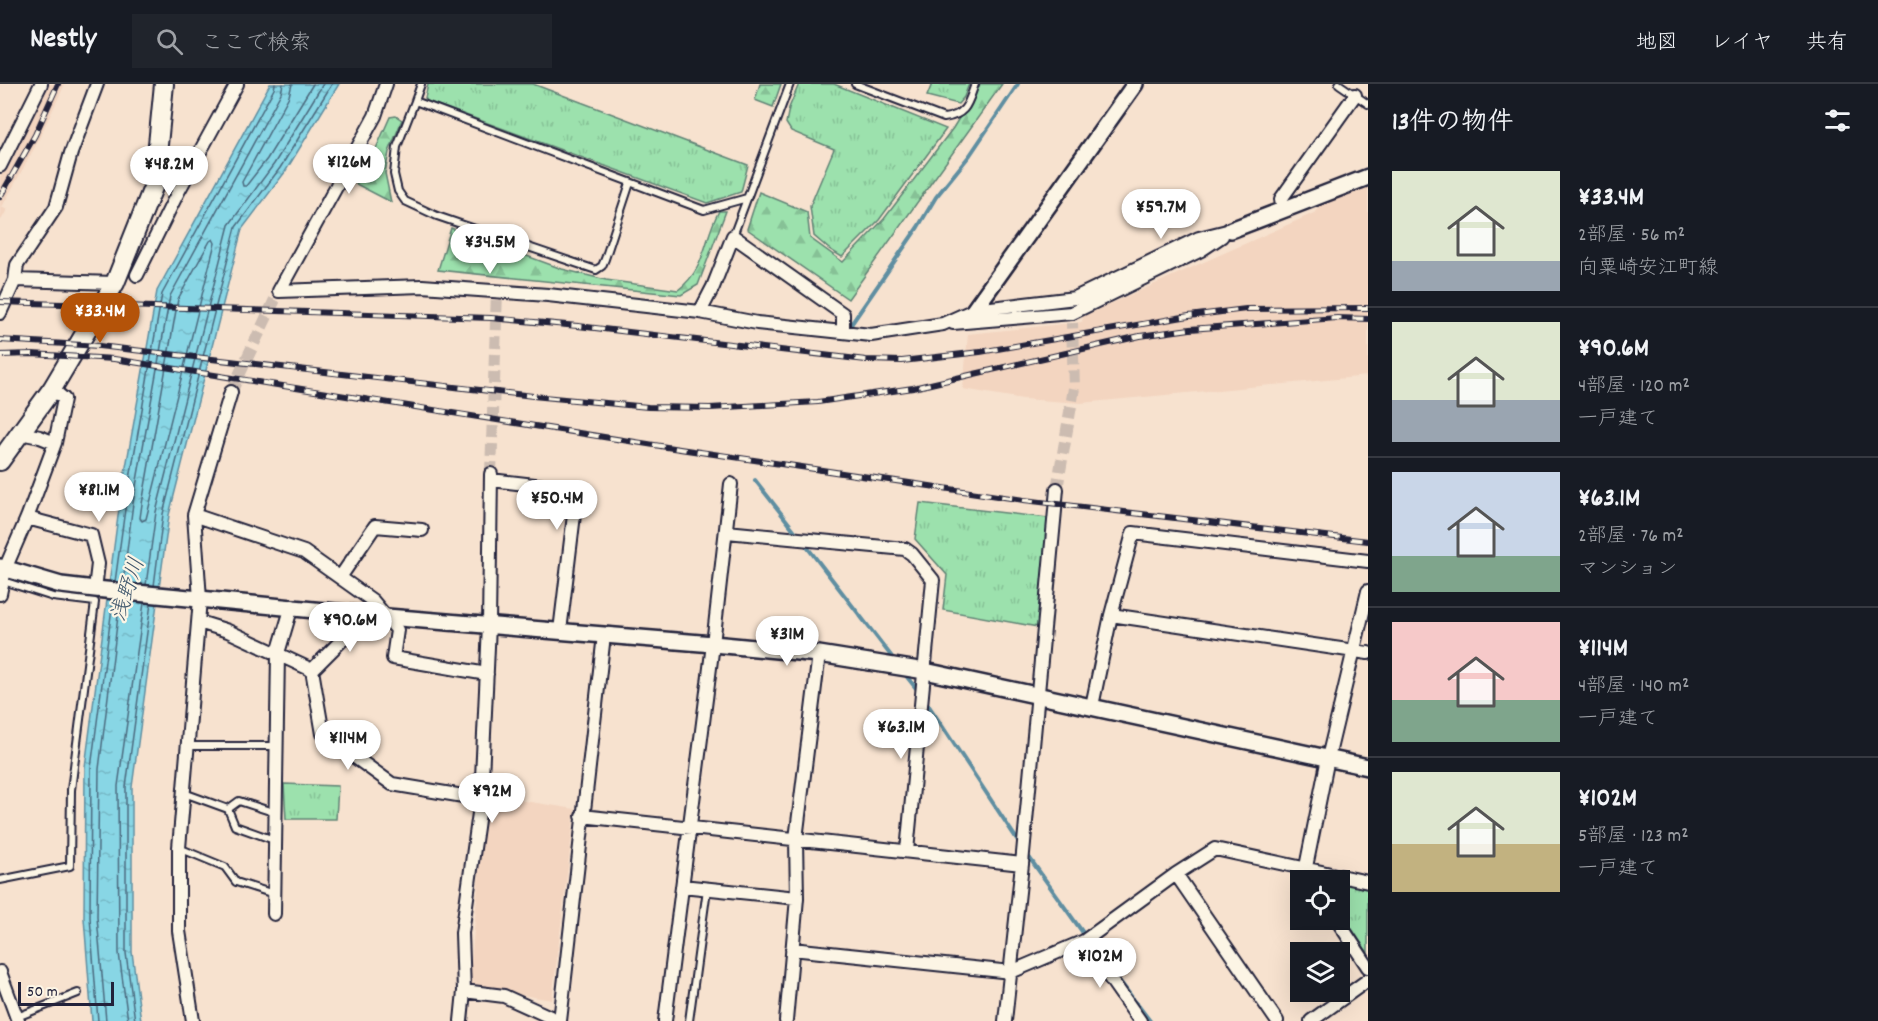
<!DOCTYPE html>
<html lang="ja">
<meta charset="utf-8">
<style>
body{margin:0;font-family:Dekko,"Klee One",sans-serif;background:#20242c;color:#f1f3f6;height:100vh;display:flex;flex-direction:column;font-size:22px;white-space:nowrap}
*{box-sizing:border-box;margin:0}
p{font-size:20px;color:#9ea1a6}
.icon{flex:none;width:33px;height:33px;fill:none;stroke:currentColor;stroke-width:2;stroke-linecap:round;stroke-linejoin:round}
.map{position:relative;flex:1;overflow:hidden}
.drawer{display:flex;flex-direction:column;background:#171b24;width:510px}
.drawer>*{flex:none}
.controls{position:absolute;left:1290px;top:786px;display:grid;gap:12px}
.controls a{display:grid;place-items:center;width:60px;height:60px;border-radius:0px;background:#171b24;box-shadow:0 6px 24px #0002;font-size:30px}
.scale{position:absolute;left:18px;bottom:15px;width:96px;box-sizing:border-box;padding-left:6px;border:3px solid #22223b;border-top:0;font-size:16px;line-height:21px;white-space:nowrap;color:#22223b;-webkit-text-stroke:4px #fcf5e5;paint-order:stroke}
.price{position:absolute;translate:-50% -51px;padding:0 14px;border-radius:21px;background:#fff;color:#222;font-size:20px;line-height:39px;filter:drop-shadow(0 2px 3px #0008)}
.price::after{content:'';position:absolute;left:50%;top:36px;width:18px;height:14px;margin-left:-9px;background:inherit;clip-path:polygon(0 0,100% 0,50% 100%)}
.price.on{background:#b45309;color:#fff}
ul{padding:0;list-style:none}
li{display:flex;align-items:center;gap:18px;height:150px;padding:0 24px}
li+li{border-top:2px solid #363941}
li span{display:grid;place-items:center;flex:none;width:168px;height:120px;border-radius:0px;color:#555}
li>.icon{margin-inline-start:auto}
span .icon{width:72px;height:72px;fill:#fffc;stroke-width:1}
li b{font-size:26px}
h2{display:flex;justify-content:space-between;align-items:center;height:72px;padding:0 24px;font-size:26px}
header{display:flex;align-items:center;gap:36px;box-sizing:border-box;height:84px;padding:0 30px;background:#171b24;border-bottom:2px solid #363941}
header strong{font-size:28px}
nav{display:flex;gap:33px;margin-inline-start:auto;font-size:21px}
.search{width:420px;height:54px;background:#20242c;display:flex;align-items:center;gap:15px;box-sizing:border-box;padding:0 21px;border-radius:0px;color:#9ea1a6;font-size:22px}
main{display:flex;flex:1;min-height:0}
.map>svg:first-child{display:block}
.built{fill:#f3d5c0}
.grass{fill:url(#grass-tufts);stroke:#5f8274;stroke-width:1.5}
.forest{fill:url(#forest-firs);stroke:#5f8274;stroke-width:1.5}
.water{fill:url(#water-ripples);stroke:#5f8ea1;stroke-width:1.5}
.lines{fill:none;stroke-linecap:round;stroke-linejoin:round}
.shore{stroke:#4b6a7f;stroke-width:1.5}
.stream{stroke:#5f8ea1;stroke-width:4}
.minor-tunnel{stroke:#ccbcb1;stroke-width:12;stroke-dasharray:12 6;stroke-linecap:butt}
.service-casing{stroke:#22223b;stroke-width:10}
.minor-casing{stroke:#22223b;stroke-width:16}
.tertiary-casing{stroke:#22223b;stroke-width:20}
.secondary-casing{stroke:#22223b;stroke-width:22}
.service{stroke:#fcf5e5;stroke-width:6}
.minor{stroke:#fcf5e5;stroke-width:12}
.tertiary{stroke:#fcf5e5;stroke-width:15}
.secondary{stroke:#fcf5e5;stroke-width:18}
.rail-casing{stroke:#22223b;stroke-width:6}
.rail{stroke:#fcf5e5;stroke-width:4;stroke-dasharray:11;stroke-linecap:butt}
.labels{text-anchor:middle;stroke-width:4.5;stroke-linejoin:round;paint-order:stroke}
.water-label{font-size:22px;font-style:italic;fill:#41586e;stroke:#fcf5e5}
</style>
<header>
<strong>Nestly</strong>
<div class="search"><svg class="icon" aria-label="search" viewBox="0 0 24 24"><circle cx="10" cy="10" r="6"/><path d="M15 15l6 6"/></svg>ここで検索</div>
<nav><a>地図</a><a>レイヤ</a><a>共有</a></nav>
</header>
<main>
<div class="map">
<svg width="1368" height="937" viewBox="0 0 1368 937">
<defs>
<pattern id="grass-tufts" width="24" height="20" patternUnits="userSpaceOnUse" patternTransform="scale(1.5)"><rect width="24" height="20" fill="#9ce1ad"/><path d="M3 7l-1-3M5 7V3M7 7l1-3M15 17l-1-3M17 17v-4M19 17l1-3" fill="none" stroke="#86c196"/></pattern>
<pattern id="forest-firs" width="22" height="20" patternUnits="userSpaceOnUse" patternTransform="scale(1.5)"><rect width="22" height="20" fill="#9ce1ad"/><path d="M5 1l3.5 6h-7zM16 11l3.5 6h-7z" fill="#86c196"/></pattern>
<pattern id="water-ripples" width="26" height="14" patternUnits="userSpaceOnUse" patternTransform="scale(1.5)"><rect width="26" height="14" fill="#88d6e5"/><path d="M2 4q2-2 4 0t4 0M15 11q2-2 4 0t4 0" fill="none" stroke="#75b7c5"/></pattern>
</defs>
<rect width="100%" height="100%" fill="#f7e2cf"/>
<filter id="ink" filterUnits="userSpaceOnUse"><feTurbulence type="fractalNoise" baseFrequency=".0167" numOctaves="2"/><feDisplacementMap in="SourceGraphic" scale="12" xChannelSelector="R" yChannelSelector="G"/><feConvolveMatrix kernelMatrix="1 2 1 2 8 2 1 2 1" color-interpolation-filters="sRGB"/></filter>
<g filter="url(#ink)">
<path class="built" d="M48 0H65L36 61 2 123 7 126 0 138V93Z
M1368 101V292L1081 319 1023 315 963 305 968 250 1082 238 1083 232 1316 128 1323 117Z
M486 711 575 725 552 916 469 902Z"/>
<path class="grass" d="M428 0H533L748 81 741 108 707 119 427 17 425 14Z
M799 0H834L946 45 879 136 842 173 829 165 814 152 810 122 834 65 791 47 786 39 789 24Z
M932 0H969L964 13 958 20 927 12Z
M920 419 1048 434 1038 543 943 526 947 491 915 455Z
M284 700 338 702 336 735H286Z
M1323 792 1368 802V869L1340 827V796H1319Z"/>
<path class="forest" d="M760 0H781L773 23 755 16Z
M980 0H1002L848 215 747 145 759 108 807 128 810 154 843 178 884 135 953 44Z
M396 32 402 36 389 68 385 89 391 118 356 100 371 76 390 33Z
M719 127H726L698 201 681 211 438 186 451 144 562 185 606 196 678 206C707 184 703 156 719 127Z"/>
<path class="water" d="M270 0H339L285 88 242 145 169 431 132 703V868L141 937H92L84 834 85 683 120 417 157 207Z"/>
<g class="lines">
<path class="shore" d="M292 0 289 12 242 98 243 102H246L267 75 313 0
M213 155 215 159 146 435 142 437 140 434 142 420 178 215 210 157Z
M115 498 126 418 162 210 274 5 275 0
M123 499 133 419 170 212 281 9 283 0
M146 501 156 428 229 141 274 80 323 0
M154 502 163 430 236 143 280 84 332 0
M98 937 90 833 91 684 113 516
M106 937 97 833 99 685 120 516
M128 937 119 869 118 702 144 519
M135 937 126 869V703L151 519"/>
<path class="stream" d="M850 242 918 143 936 113 970 71 1018 0
M755 396 798 451
M804 459 895 577
M903 588 919 608
M925 616 1020 760
M1026 769 1086 853
M1112 887 1150 937"/>
<path class="minor-tunnel" d="M231 308 279 207
M491 390 497 207
M1057 405 1074 304 1072 239"/>
<defs>
<path id="service" d="M421 0 415 17 704 126 747 114
M855 0 944 34C967 31 968 19 975 0
M1339 0 1368 20
M415 17 397 63 394 90 398 107 405 117 437 132 596 186 602 182 605 175 630 99
M733 152 790 0
M188 662H277
M184 709 228 725 239 717 276 729
M228 725 235 742 274 756
M179 764 225 783 236 798 274 810
M0 796 70 782 71 706 95 518 53 513 3 497
M17 933 78 909
M689 937 707 805"/>
<path id="minor" d="M0 82 41 0
M1283 126 1281 115 1355 11
M137 191 178 108 237 0
M15 196 115 199
M279 207 422 202 548 211 700 228 757 239 871 251 943 240 974 226 1075 214 1199 154 1231 146
M279 207 375 32 386 0
M700 228 713 203 733 152 843 230V248
M0 229 15 196 17 181 56 123 71 69 97 0
M953 239 1072 229 1201 166 1222 152
M20 349 40 353 55 359
M491 396 577 406 560 547
M194 431 304 468 373 517 397 546 393 574 487 590
M27 434 91 451 98 480 95 505
M727 448 905 465 912 470 933 496 907 767
M341 492 375 442 422 446
M0 510 5 485 27 434 55 359 64 315 52 305
M1111 531 1368 569
M199 538 228 547 312 586 323 650 392 700 481 715
M312 586 367 531
M1092 622 1111 531 1133 449 1368 477
M582 732 1022 780
M1176 790 1277 937
M1311 796 1306 783 1328 674 1368 507
M682 802 797 814
M274 830 278 569 292 522
M1337 836 1368 883
M1084 857 1140 937
M792 865 1011 888 1084 857 1176 790 1215 765 1368 798
M0 888 18 937
M464 907 504 912 559 937
M193 937 179 847V764L200 515 194 431 231 308
M461 937 464 907 462 849 481 715 489 541 491 390
M560 937 604 551
M665 937 713 560 731 400
M786 937 797 814 796 755 819 570
M1005 937 1022 780 1057 405
M1311 937 1368 896"/>
<path id="tertiary" d="M1231 146 1368 93
M974 226 1135 0
M0 483 61 501 95 505 387 533 713 560 819 570 925 587 1368 683"/>
<path id="secondary" d="M0 377 52 305 115 199 154 101 164 0"/>
</defs>
<use href="#service" class="service-casing"/>
<use href="#minor" class="minor-casing"/>
<use href="#tertiary" class="tertiary-casing"/>
<use href="#secondary" class="secondary-casing"/>
<use href="#service" class="service"/>
<use href="#minor" class="minor"/>
<use href="#tertiary" class="tertiary"/>
<use href="#secondary" class="secondary"/>
<defs>
<path id="rail" d="M0 113 35 51 58 0
M0 218 491 234 578 242 866 276 902 277 980 268 1189 232 1246 225 1368 224
M0 256 99 262 533 312 648 323 710 324 818 318 913 304 1140 252 1190 245 1337 234 1368 235
M0 271 32 270 114 275 673 364 1024 416 1368 457"/>
</defs>
<use href="#rail" class="rail-casing"/>
<use href="#rail" class="rail"/>
</g>
</g>
<g class="labels">
<g class="water-label">
<text transform="translate(126 505) rotate(-72)" y="8">浅野川</text>
</g>
</g>
</svg>
<div class="controls">
<a><svg class="icon" aria-label="locate" viewBox="0 0 24 24"><circle cx="12" cy="12" r="6"/><path d="M12 2v4M12 18v4M2 12h4M18 12h4"/></svg></a>
<a><svg class="icon" aria-label="layers" viewBox="0 0 24 24"><path d="M12 4l9 5-9 5-9-5zM3 14l9 5 9-5"/></svg></a>
</div>
<div class="scale">50 m</div>
<b class="price" style="left:349px;top:111px">¥126M</b>
<b class="price" style="left:169px;top:113px">¥48.2M</b>
<b class="price" style="left:1161px;top:156px">¥59.7M</b>
<b class="price" style="left:490px;top:191px">¥34.5M</b>
<b class="price on" style="left:100px;top:260px">¥33.4M</b>
<b class="price" style="left:99px;top:439px">¥81.1M</b>
<b class="price" style="left:557px;top:447px">¥50.4M</b>
<b class="price" style="left:350px;top:569px">¥90.6M</b>
<b class="price" style="left:787px;top:583px">¥31M</b>
<b class="price" style="left:901px;top:676px">¥63.1M</b>
<b class="price" style="left:348px;top:687px">¥114M</b>
<b class="price" style="left:492px;top:740px">¥92M</b>
<b class="price" style="left:1100px;top:905px">¥102M</b>
</div>
<section class="drawer">
<h2>13件の物件<svg class="icon" aria-label="filters" viewBox="0 0 24 24"><path d="M4 7h16M4 17h16"/><circle cx="9" cy="7" r="2"/><circle cx="15" cy="17" r="2"/></svg></h2>
<ul>
<li><span style="background:linear-gradient(#dfe7d0 75%,#9aa5b1 0)"><svg class="icon" aria-label="home" viewBox="0 0 24 24"><path d="M3 11l9-7 9 7M6 9v11h12V9"/></svg></span><div><b>¥33.4M</b><p>2部屋 · 56 m²</p><p>向粟崎安江町線</p></div></li>
<li><span style="background:linear-gradient(#dfe7d0 65%,#9aa5b1 0)"><svg class="icon" aria-label="home" viewBox="0 0 24 24"><path d="M3 11l9-7 9 7M6 9v11h12V9"/></svg></span><div><b>¥90.6M</b><p>4部屋 · 120 m²</p><p>一戸建て</p></div></li>
<li><span style="background:linear-gradient(#c9d6e8 70%,#7fa58c 0)"><svg class="icon" aria-label="home" viewBox="0 0 24 24"><path d="M3 11l9-7 9 7M6 9v11h12V9"/></svg></span><div><b>¥63.1M</b><p>2部屋 · 76 m²</p><p>マンション</p></div></li>
<li><span style="background:linear-gradient(#f6c9c9 65%,#7fa58c 0)"><svg class="icon" aria-label="home" viewBox="0 0 24 24"><path d="M3 11l9-7 9 7M6 9v11h12V9"/></svg></span><div><b>¥114M</b><p>4部屋 · 140 m²</p><p>一戸建て</p></div></li>
<li><span style="background:linear-gradient(#dfe7d0 60%,#c2b280 0)"><svg class="icon" aria-label="home" viewBox="0 0 24 24"><path d="M3 11l9-7 9 7M6 9v11h12V9"/></svg></span><div><b>¥102M</b><p>5部屋 · 123 m²</p><p>一戸建て</p></div></li>
</ul>
</section>
</main>
